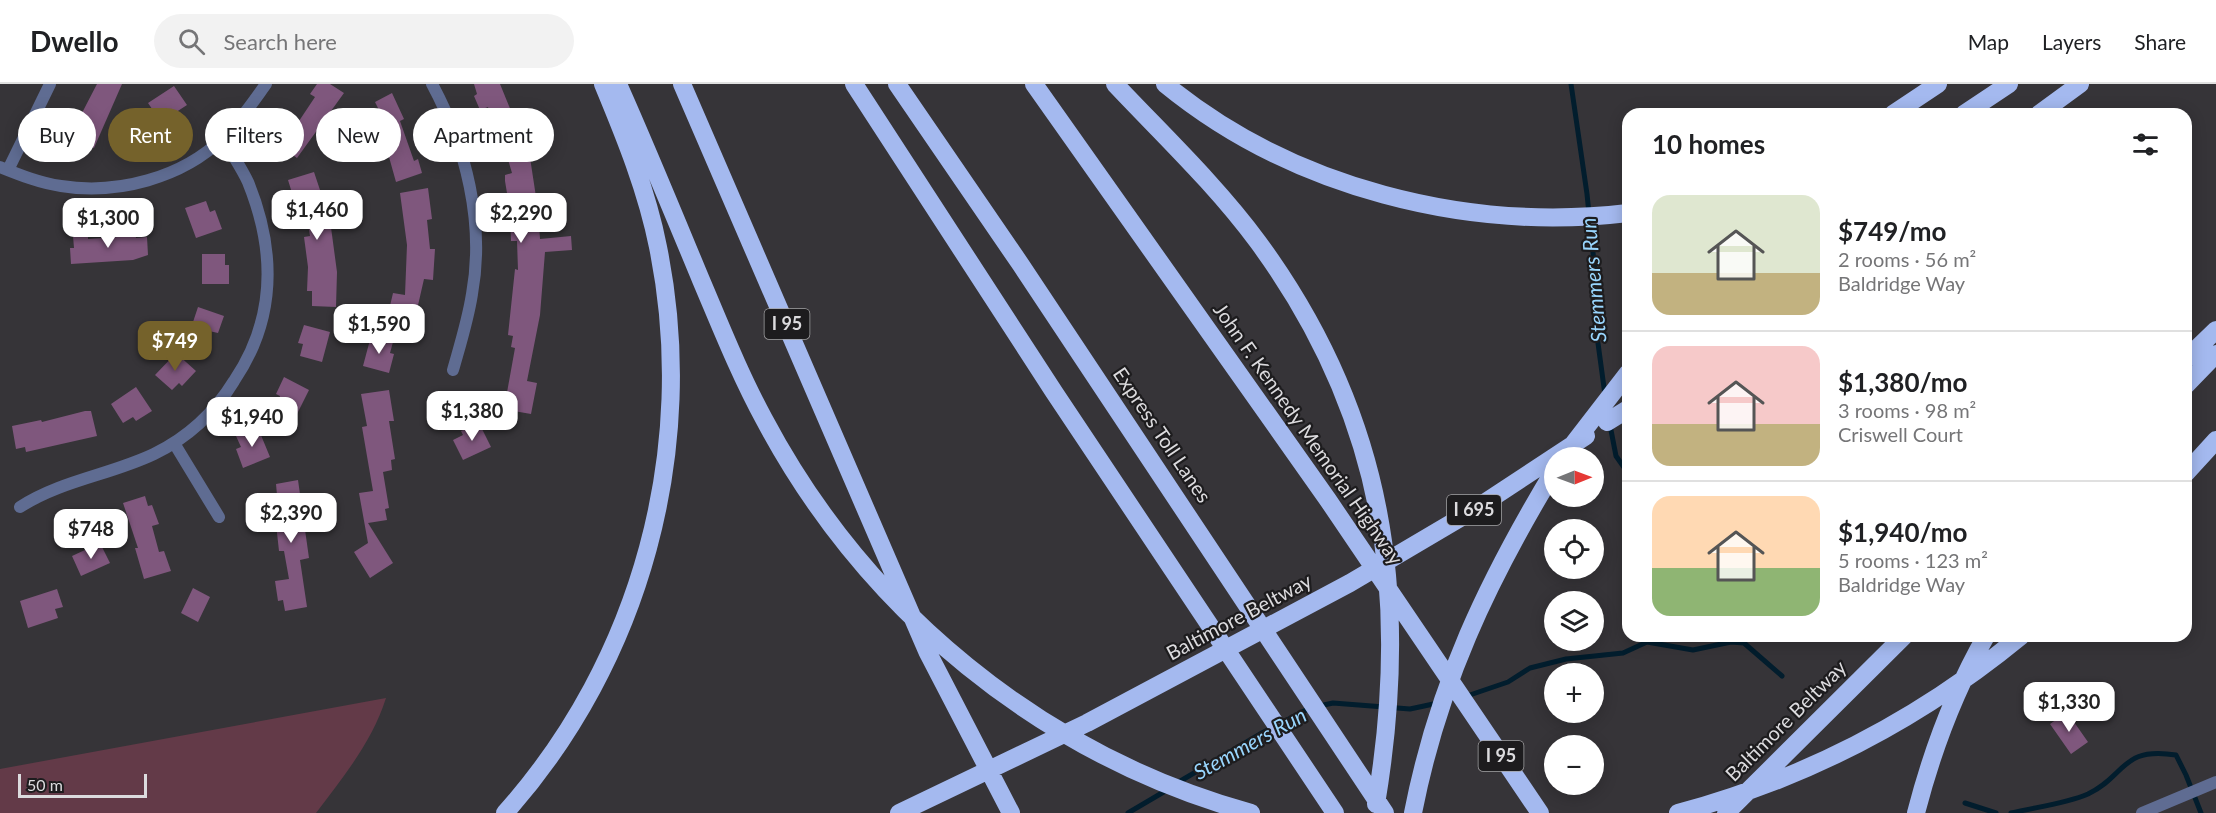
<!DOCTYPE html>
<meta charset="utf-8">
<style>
body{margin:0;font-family:Lato,sans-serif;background:#f2f2f2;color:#202124;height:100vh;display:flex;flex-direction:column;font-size:22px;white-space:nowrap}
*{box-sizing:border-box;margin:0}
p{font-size:20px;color:#757577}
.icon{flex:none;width:33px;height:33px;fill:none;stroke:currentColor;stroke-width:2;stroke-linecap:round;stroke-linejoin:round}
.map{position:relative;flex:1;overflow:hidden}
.panel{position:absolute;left:1622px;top:24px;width:570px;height:534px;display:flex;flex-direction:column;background:#fff;border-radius:18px;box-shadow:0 3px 15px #0003}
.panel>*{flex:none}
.hud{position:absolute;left:18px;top:24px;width:570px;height:54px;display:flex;gap:12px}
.needle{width:39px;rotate:89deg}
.controls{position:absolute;left:1544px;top:363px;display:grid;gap:12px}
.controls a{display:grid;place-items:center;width:60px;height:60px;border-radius:50%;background:#fff;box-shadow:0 3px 15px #0003;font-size:30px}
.scale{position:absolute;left:18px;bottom:15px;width:129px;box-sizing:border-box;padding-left:6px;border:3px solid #dcdbde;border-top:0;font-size:16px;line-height:21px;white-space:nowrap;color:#dcdbde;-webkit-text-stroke:4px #1d1c1e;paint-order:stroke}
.price{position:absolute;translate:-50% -51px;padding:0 14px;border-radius:12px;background:#fff;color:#222;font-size:20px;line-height:39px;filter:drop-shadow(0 2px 3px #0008)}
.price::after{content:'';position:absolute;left:50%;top:36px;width:18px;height:14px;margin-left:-9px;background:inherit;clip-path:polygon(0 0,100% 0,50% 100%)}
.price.on{background:#75622b;color:#fff}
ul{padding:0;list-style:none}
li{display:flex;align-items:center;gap:18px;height:150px;padding:0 30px}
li+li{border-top:2px solid #e0e0e0}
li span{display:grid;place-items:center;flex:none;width:168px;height:120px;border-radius:18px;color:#555}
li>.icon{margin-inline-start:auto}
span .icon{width:72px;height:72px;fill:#fffc;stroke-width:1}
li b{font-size:26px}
h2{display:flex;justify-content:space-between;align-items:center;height:72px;padding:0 30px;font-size:26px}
.chip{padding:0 21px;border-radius:27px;background:#fff;box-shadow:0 3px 15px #0003;font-size:21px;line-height:54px}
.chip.on{background:#75622b;color:#fff}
header{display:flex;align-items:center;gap:36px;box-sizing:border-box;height:84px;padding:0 30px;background:#fff;border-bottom:2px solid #e0e0e0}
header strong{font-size:28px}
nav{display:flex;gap:33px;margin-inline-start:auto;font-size:21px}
.search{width:420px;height:54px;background:#f2f2f2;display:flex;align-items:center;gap:15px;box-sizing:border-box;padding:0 21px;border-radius:33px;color:#757577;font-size:22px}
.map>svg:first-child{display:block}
.green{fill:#633a48}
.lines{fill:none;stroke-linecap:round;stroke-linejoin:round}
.stream{stroke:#021d2d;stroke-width:5}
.building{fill:#7f577d}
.minor{stroke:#5f6c92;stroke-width:12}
.motorway{stroke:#a4b9ef;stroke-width:18}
.labels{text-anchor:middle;stroke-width:4.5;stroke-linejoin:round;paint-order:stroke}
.shield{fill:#1d1c1e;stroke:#a3a2a4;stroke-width:1.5}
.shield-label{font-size:18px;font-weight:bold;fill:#dcdbde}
.street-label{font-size:20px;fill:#dcdbde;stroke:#1d1c1e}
.water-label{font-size:21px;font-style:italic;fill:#99d6fe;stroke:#1d1c1e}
</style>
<header>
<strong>Dwello</strong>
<div class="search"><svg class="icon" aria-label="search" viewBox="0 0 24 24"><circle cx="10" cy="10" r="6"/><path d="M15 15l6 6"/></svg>Search here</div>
<nav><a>Map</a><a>Layers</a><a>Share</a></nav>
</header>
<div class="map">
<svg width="2216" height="729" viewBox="0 0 2216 729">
<rect width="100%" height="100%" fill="#363438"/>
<path class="green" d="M386 614C372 658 344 692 316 729H0V685Z"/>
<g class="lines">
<path class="stream" d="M1571 0 1587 110 1595 188V237L1605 311
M1610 341 1616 372 1628 389
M1647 558 1693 566 1731 558 1744 559 1782 592
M1464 613 1508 598 1530 584 1566 575 1623 569 1647 558 1654 552
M1319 622 1333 619 1410 625 1438 619
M1177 699 1262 649 1310 624
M1965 719 1996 729
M1128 729 1167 706
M2011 729C2036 723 2065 720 2088 710 2126 692 2121 662 2176 671L2186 691 2201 729"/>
</g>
<path class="building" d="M97 0H122L94 64 70 52Z
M317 0H330L344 9 297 74 279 61 286 51 282 49 294 33 299 37 315 13 310 10Z
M474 0H500L516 39 520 37 529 67 538 126 540 155 571 152 572 166 545 168 540 231 527 297 537 299 531 330 508 326 510 315 506 314 515 264 511 263 513 252 508 251 515 185 518 186 517 157H511L510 127 505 97V91L512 89 504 62 499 64 488 23 480 26 474 12 477 10Z
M174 2 187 21 161 38 148 19Z
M392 9 404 35 400 37 414 77 418 75 422 89 396 98 389 73 391 72 371 29 379 26 375 18Z
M314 88 330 136 337 188 336 223 312 222V207H307L308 183 304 153 310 152 305 123 297 125 288 96Z
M428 104 432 135 427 136 430 165H435L433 196 424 195 416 230 412 229 408 244 386 239 393 209 405 211 407 161 400 109Z
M206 117 210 128 215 126 222 145 196 154 185 124Z
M135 149 136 154 147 153 148 171 133 176 71 180 70 164H74L73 152 88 151V155L117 153V150Z
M202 170H225V181H229V200H202Z
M198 223 224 232 218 249 209 247 205 259 188 253Z
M304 241 330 248 322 278 300 272 303 260 298 259Z
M371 252 393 258 390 269 394 270 389 289 363 282Z
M176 269 196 287 182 302 179 299 172 306 155 291Z
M284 293 309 306 295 334 277 325 280 312 276 310Z
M136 303 152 327 136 337 133 333 123 339 111 320Z
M389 306 394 337H389L395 375 391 376 392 386 383 388 389 424 385 425 387 436 368 439 393 479 370 494 354 468 368 459 359 409 373 407 362 343 367 342 361 310Z
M85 327H91L97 352 26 368 25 363 16 365 12 342 41 336 42 338Z
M479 339 491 363 463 376 453 356 463 351 461 347Z
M258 344 270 373 243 384 236 365 241 363 236 352Z
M298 396 309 474 300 476 307 523 285 527 283 516 278 517 275 497 289 495 284 467H279L273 412 277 411 276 400Z
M145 412 148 422 152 421 159 440 152 442 159 468 164 467 171 487 144 495 135 464H138L123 419Z
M100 459 110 479 81 492 72 472Z
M193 504 210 513 198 538 181 529Z
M57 505 63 523 55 525 58 534 28 544 20 517Z
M2067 628 2088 658 2071 670 2050 640Z"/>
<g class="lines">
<path class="minor" d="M432 0C466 63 485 139 472 210 468 236 460 261 453 286
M0 83C20 91 40 99 61 102 117 111 182 94 223 54 239 39 253 18 266 0
M8 86 50 0
M174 359 219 433
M20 423C62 396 110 391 154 370 187 354 215 328 234 297 276 235 276 167 248 98 241 83 231 69 223 54
M2142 729 2216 698"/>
<path class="motorway" d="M618 0C647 65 674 131 701 196 721 243 740 291 764 335 866 527 1042 671 1251 729
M682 0 927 567 1011 729
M854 0 1054 308 1335 729
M897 0 1021 181 1385 729
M1034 0 1328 416 1540 729
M1115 0C1163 51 1216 101 1258 158 1385 331 1411 512 1376 720
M1165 0C1292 104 1467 148 1628 129
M1893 30 1938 0
M1964 30 2009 0
M2039 30 2080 0
M2186 275 2216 246
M2186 301 2216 270
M1607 338 1628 325
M1574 359 1628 289
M2186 389 2216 356
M505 729C641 577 699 364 658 163 647 107 625 53 603 0
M899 729 1087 639 1350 499 1472 427 1586 352
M1413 729C1438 601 1487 498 1554 387
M1678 729C1805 695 1920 635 2021 552
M1726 729 1904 552
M1916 729C1932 667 1954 608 1986 552"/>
</g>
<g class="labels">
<g class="shield">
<rect x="764.5" y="225" width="45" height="30" rx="4.5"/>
<rect x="1447" y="411" width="54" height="30" rx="4.5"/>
<rect x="1478.5" y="657" width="45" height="30" rx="4.5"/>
</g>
<g class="shield-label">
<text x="787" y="246">I 95</text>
<text x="1474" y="432">I 695</text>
<text x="1501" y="678">I 95</text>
</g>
<g class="street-label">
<text transform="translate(1308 350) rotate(55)" y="7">John F. Kennedy Memorial Highway</text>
<text transform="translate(1162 351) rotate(56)" y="7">Express Toll Lanes</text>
<text transform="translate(1239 533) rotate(-28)" y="7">Baltimore Beltway</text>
<text transform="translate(1786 637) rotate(-45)" y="7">Baltimore Beltway</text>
</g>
<g class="water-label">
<text transform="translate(1594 196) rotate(-95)" y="7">Stemmers Run</text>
<text transform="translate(1250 660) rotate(-29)" y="7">Stemmers Run</text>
</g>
</g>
</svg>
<div class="controls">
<a><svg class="needle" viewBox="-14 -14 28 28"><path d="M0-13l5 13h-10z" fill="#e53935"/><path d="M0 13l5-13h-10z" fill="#757577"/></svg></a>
<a><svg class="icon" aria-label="locate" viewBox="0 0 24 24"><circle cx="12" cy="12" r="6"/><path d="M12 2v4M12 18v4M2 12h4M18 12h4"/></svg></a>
<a><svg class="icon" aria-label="layers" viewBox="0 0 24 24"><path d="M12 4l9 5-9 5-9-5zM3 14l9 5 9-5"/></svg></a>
<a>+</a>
<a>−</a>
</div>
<div class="scale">50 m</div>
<b class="price" style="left:317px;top:157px">$1,460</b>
<b class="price" style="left:521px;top:160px">$2,290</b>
<b class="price" style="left:108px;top:165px">$1,300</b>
<b class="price" style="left:379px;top:271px">$1,590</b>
<b class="price on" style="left:175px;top:288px">$749</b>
<b class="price" style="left:472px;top:358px">$1,380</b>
<b class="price" style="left:252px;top:364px">$1,940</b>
<b class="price" style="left:291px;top:460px">$2,390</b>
<b class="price" style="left:91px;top:476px">$748</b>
<b class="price" style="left:2069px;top:649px">$1,330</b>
<div class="hud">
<a class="chip">Buy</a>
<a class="chip on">Rent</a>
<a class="chip">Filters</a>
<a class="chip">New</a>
<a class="chip">Apartment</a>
</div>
<section class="panel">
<h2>10 homes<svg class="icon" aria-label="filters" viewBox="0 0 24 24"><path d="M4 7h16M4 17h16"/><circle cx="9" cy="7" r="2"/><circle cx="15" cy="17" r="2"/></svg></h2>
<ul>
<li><span style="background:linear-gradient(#dfe7d0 65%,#c2b280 0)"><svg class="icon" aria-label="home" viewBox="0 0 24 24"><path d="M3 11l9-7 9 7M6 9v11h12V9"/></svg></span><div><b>$749/mo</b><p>2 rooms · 56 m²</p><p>Baldridge Way</p></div></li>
<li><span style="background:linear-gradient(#f6c9c9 65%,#c2b280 0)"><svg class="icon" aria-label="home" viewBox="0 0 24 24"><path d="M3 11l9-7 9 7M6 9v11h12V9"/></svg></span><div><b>$1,380/mo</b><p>3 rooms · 98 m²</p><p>Criswell Court</p></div></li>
<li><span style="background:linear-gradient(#ffd9b3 60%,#8fb573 0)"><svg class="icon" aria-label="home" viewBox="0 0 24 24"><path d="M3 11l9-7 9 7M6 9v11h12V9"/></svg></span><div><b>$1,940/mo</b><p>5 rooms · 123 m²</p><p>Baldridge Way</p></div></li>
</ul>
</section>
</div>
